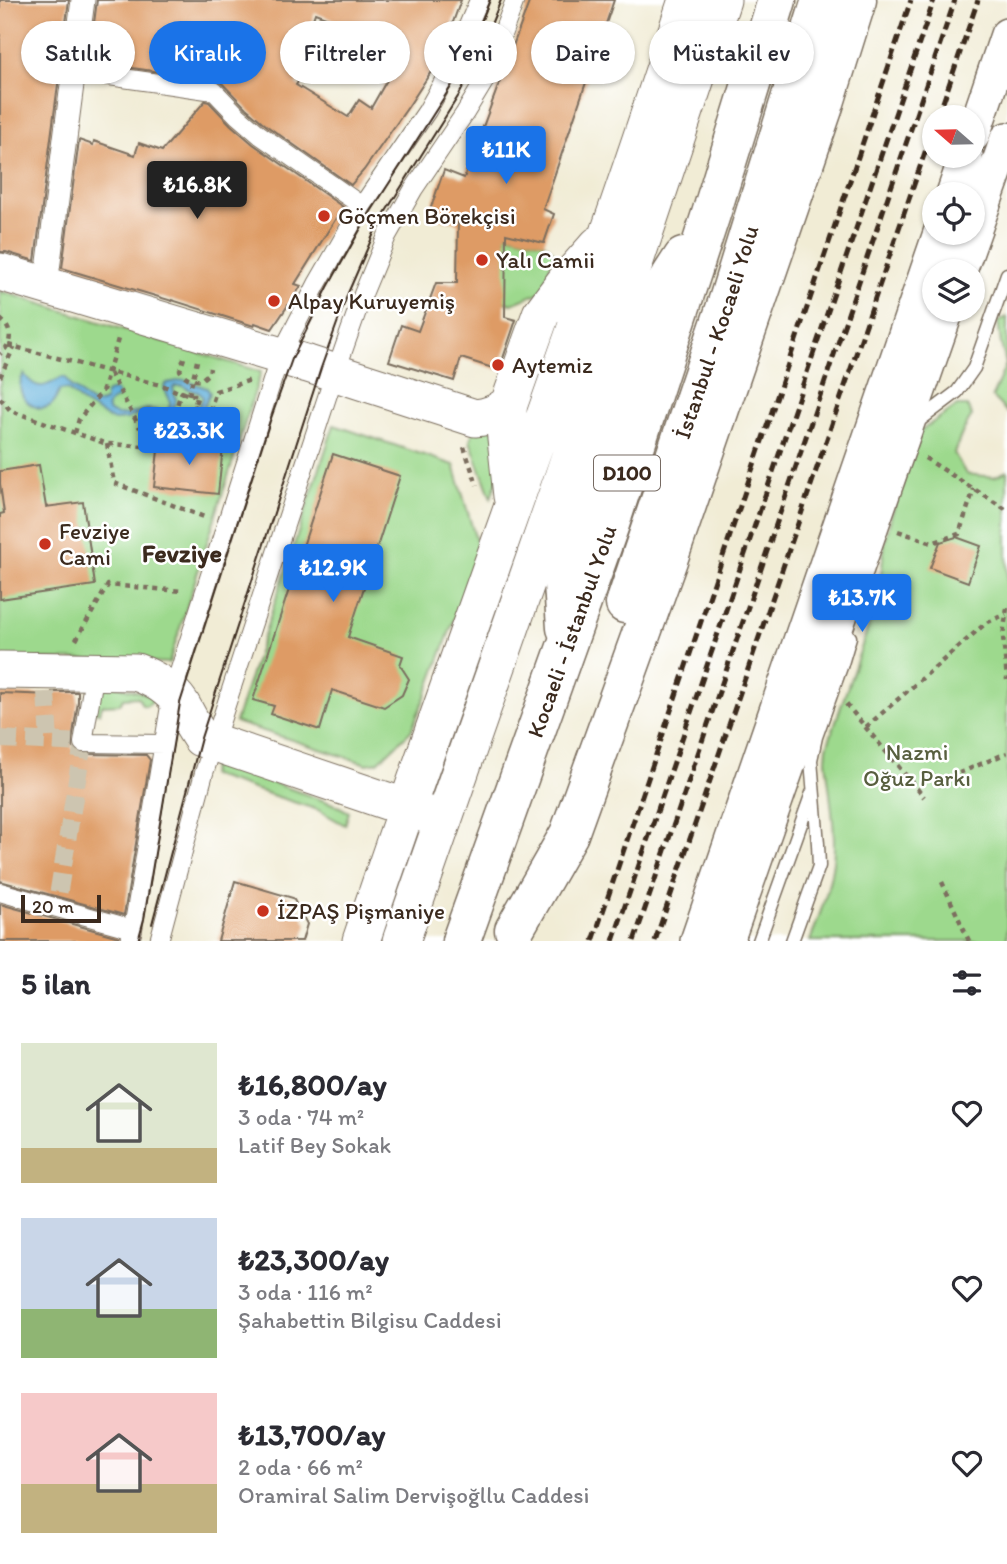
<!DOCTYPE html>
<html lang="tr">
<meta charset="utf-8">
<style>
body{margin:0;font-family:Itim,sans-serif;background:#f2f2f3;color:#2b2b33;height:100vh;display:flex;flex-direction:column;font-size:26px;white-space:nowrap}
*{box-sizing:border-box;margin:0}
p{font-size:23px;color:#7c7c81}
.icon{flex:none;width:38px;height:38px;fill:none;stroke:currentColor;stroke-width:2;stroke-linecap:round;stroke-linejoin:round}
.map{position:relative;height:941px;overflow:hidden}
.side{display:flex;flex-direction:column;background:#fff;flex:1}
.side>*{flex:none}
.banner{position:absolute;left:21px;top:21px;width:966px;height:63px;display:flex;gap:14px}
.needle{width:46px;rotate:290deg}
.fabs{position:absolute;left:922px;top:105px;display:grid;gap:14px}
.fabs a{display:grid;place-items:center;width:63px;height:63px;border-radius:50%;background:#fff;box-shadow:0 2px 5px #0004;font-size:35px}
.scale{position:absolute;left:21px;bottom:18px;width:80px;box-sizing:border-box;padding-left:7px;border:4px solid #3b2a1e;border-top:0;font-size:19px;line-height:24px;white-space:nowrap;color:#3b2a1e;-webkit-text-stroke:5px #fff;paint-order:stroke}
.price{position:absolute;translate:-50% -60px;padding:0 16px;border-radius:7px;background:#1a73e8;color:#fff;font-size:23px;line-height:46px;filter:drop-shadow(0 2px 4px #0008)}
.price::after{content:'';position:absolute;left:50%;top:42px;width:21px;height:16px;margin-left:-10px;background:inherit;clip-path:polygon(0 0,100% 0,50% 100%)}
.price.selected{background:#222;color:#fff}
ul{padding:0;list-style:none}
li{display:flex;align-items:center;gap:21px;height:175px;padding:0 21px}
li span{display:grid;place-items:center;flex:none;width:196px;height:140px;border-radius:0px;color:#555}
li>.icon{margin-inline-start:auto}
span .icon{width:84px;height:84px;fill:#fffc;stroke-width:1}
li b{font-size:30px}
h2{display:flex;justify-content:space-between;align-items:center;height:84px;padding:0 21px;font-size:30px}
.chip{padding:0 24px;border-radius:32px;background:#fff;box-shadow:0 2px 5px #0004;font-size:24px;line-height:63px}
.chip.selected{background:#1a73e8;color:#fff}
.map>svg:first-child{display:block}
.green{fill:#9dd98d;stroke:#6c8256;stroke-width:2}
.water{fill:#62b1dc;stroke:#4e6e7d;stroke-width:2;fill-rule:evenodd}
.building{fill:#de9b65;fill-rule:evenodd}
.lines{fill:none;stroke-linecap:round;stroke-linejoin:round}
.pedestrian-tunnel{stroke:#cdc5b0;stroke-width:18;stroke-dasharray:18 9;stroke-linecap:butt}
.service-casing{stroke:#7b6e5e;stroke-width:15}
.pedestrian-casing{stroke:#7b6e5e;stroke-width:20}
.minor-casing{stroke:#7b6e5e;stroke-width:25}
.secondary-casing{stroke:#7b6e5e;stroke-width:36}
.primary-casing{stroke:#7b6e5e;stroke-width:39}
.trunk-casing{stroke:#7b6e5e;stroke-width:41}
.path{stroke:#7b6e5e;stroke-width:4.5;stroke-dasharray:5 5;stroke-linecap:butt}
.service{stroke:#fff;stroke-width:12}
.pedestrian{stroke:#fff;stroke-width:18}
.minor{stroke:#fff;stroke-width:23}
.secondary{stroke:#fff;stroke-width:33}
.primary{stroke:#fff;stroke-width:37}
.trunk{stroke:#fff;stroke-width:38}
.tram{stroke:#3b2a1e;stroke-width:2}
.rail{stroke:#3b2a1e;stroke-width:5;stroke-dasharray:10 5;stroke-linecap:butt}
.poi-dot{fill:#c8321e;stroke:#fff;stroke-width:2.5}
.labels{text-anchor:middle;stroke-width:5;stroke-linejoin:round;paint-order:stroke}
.shield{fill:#fff;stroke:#766a62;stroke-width:2}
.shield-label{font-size:21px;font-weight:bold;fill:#3b2a1e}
.poi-label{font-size:23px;fill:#3b2a1e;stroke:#fff;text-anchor:start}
.street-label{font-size:23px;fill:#3b2a1e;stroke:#fff}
.park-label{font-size:23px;fill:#585f3f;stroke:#fff}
.quarter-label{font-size:26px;font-weight:bold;fill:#3b2a1e;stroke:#fff}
</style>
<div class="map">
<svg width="1007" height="941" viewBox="0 0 1007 941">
<rect width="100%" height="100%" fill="#fff"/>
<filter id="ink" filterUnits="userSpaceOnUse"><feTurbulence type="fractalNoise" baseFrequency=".0143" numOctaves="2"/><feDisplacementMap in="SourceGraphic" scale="14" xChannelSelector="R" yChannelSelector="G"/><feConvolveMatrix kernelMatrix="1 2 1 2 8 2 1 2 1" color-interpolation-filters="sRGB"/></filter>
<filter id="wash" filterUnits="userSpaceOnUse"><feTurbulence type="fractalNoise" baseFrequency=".00686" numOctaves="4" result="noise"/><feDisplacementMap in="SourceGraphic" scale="28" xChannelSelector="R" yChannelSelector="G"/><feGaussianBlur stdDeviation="1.57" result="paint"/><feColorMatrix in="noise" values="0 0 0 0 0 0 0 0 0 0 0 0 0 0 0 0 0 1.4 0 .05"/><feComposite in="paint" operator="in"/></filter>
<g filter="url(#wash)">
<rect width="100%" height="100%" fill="#f1ecd5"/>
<path class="green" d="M462 224 544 243 554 252 543 291 512 304 485 297 506 238 458 237Z
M0 291 261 372 169 663 96 660 0 659Z
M1007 317V412L992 397 1006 364 1001 344 998 321Z
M957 406H967L972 416 963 431 954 453 966 474 994 477 1007 471V941H810C819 917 828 893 832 868 838 838 829 792 826 760L827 747 878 599 885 543 891 517 920 431Z
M490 421 505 458 491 498 470 441 476 423Z
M334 425 454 465 478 547 458 609 430 685 411 731 378 762 367 764 235 722Z
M94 680 158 697 146 706 142 705 138 697 123 698 120 704 102 705 100 713 88 711Z
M214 762 336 805 349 812 345 825 318 810 210 775Z"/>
<path class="water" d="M24 374C39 394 46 385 63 377L66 378 71 387C85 393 88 410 105 401V395L107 392 114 390 117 392 118 397C112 402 106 402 108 411 122 421 134 410 149 409 155 409 161 411 167 412 175 397 165 397 164 386L167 383 184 380 207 388 210 393 202 412V421L200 427 190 430 182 422 155 412 145 411 127 419 114 420 108 418 83 403 67 389 60 390C58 394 55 402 51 405 38 416 10 396 24 374ZM175 386H183C190 392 200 389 203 398L199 405 198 418 196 421 190 420 185 416H175C170 409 176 407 176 400 176 397 174 392 173 388Z"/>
<g id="blocks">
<path class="building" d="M0 0H69L35 261 6 252H0Z
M97 0H461L440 58 408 107 364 170 351 185 267 126 246 108 222 83 216 80 104 64 91 46ZM315 13 361 30 359 36 395 50 393 54 400 57 371 108 359 100 348 117 296 85 312 60 301 55Z
M530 0H614L543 209 554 214 544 243 506 234 505 317 516 320 499 370 461 358 454 381 389 361 401 325 418 331 436 283H457L458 223 428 216 444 170 464 178Z
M205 101 209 102 231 125 253 144 343 207 295 284 301 286 272 329 255 323 254 326 172 300V301L62 268 79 140 93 145 94 141 135 155 139 143 162 151Z
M159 441 223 447 218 494 154 487Z
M333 454 400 476 348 637 403 656 400 665 409 679 402 695 384 707 332 690 320 730 271 714 274 706 253 700Z
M39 465 46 507 83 502 95 585 0 599V514L4 513 0 484V471Z
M956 537 981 546 968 582 930 568 940 542Z
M52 692H78V702L72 741V747L76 752 83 754 146 755 150 760 124 915 0 881V693L52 695Z
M235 881 293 898 307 924 302 941H218Z
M0 904 119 937V941H0Z"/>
</g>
</g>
<g filter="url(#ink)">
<use href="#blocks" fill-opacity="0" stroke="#7b6e5e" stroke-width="2"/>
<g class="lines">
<path class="pedestrian-tunnel" d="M46 692 49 742
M0 739 83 743 56 908"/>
<defs>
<path id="service" d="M916 423 957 392 974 368 1007 274
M759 941 812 793
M792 941 819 866 818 844 811 760 816 737 841 667 850 637"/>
<path id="pedestrian" d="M74 71 214 91 238 116 260 135 362 206
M95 671 83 743 164 744
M0 892 133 929
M130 941 133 929 172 694 280 356 317 284 362 206 427 111 446 77 479 0
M159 941 204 773 228 699 330 388 363 294 387 236 413 190 465 113 485 80 515 0"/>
<path id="minor" d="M46 285 83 0"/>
<path id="secondary" d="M973 135 1007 35
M953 194 966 156
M960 271 1007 139
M697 941 940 233
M727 941 947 310"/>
<path id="primary" d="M0 272 308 364 475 418C490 417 498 412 509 404L541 314 565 282 598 245
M509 404 505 428 512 496
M0 670 136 672C153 678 171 689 181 704 188 716 193 727 201 738L428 815
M361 941C467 626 585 316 687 0
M401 941 561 483 722 0"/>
<g id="trunk">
<path id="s1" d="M625 604 729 297 821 0"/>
<path d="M566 628 562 569 654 302 683 257"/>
<path d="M514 930 569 834 668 560 823 109 857 0"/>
<path id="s2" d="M461 941 610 524 711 214 777 0"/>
</g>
</defs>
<use href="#service" class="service-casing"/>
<use href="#pedestrian" class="pedestrian-casing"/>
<use href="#minor" class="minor-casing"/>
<use href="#secondary" class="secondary-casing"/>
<use href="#primary" class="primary-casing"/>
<use href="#trunk" class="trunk-casing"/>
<path class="path" d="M0 319C13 329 13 344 0 354
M8 345 164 386 181 393
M184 358 180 370C184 378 193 381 201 380L209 373 210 368
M110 373 140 428
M0 377 14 347
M182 392 189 395H198L191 415 176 410C177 406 180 394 182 392Z
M189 395 197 361
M0 398 11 411 107 444 144 446 154 441 161 433 182 422 185 412
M193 406 209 413 216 391 251 380
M75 433 79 419 103 390 118 339
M107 444 114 483 207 518
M464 447 477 485
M925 458 1007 510
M898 531 932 543 959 534 974 489
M1007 608 1003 636 1007 680
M76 640 108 585 182 591
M846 704 924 797
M866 727 986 623 1006 614
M950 777 1007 753
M942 882 969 941"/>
<use href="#service" class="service"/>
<use href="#pedestrian" class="pedestrian"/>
<use href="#minor" class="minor"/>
<use href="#secondary" class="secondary"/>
<use href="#primary" class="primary"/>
<use href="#trunk" class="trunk"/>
<path class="tram" d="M152 924 201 738 321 368 348 293 378 224 459 95 474 66 501 0
M138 941 144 919 180 703 270 421 292 359 328 287 365 221 452 85 467 56 490 0"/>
<path class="rail" d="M938 117 978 0
M593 941 911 0
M613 941 934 0
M634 941 955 0
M655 941 934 126"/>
</g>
</g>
<g class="poi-dot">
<circle cx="324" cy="216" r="7"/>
<circle cx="482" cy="260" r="7"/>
<circle cx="274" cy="301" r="7"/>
<circle cx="498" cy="365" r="7"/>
<circle cx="45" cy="544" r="7"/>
<circle cx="263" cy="911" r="7"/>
</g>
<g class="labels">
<rect class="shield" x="594" y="455.5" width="66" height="35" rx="5"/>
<g class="shield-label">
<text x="627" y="480">D100</text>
</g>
<g class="poi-label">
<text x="338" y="224">Göçmen Börekçisi</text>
<text x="496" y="268">Yalı Camii</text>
<text x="288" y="309">Alpay Kuruyemiş</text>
<text x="512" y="373">Aytemiz</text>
<text x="59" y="539">Fevziye<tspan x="59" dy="26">Cami</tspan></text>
<text x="277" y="919">İZPAŞ Pişmaniye</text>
</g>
<g class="street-label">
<text dy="8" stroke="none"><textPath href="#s1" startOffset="287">İstanbul - Kocaeli Yolu</textPath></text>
<text dy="8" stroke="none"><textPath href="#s2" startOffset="329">Kocaeli - İstanbul Yolu</textPath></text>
</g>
<g class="park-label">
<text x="917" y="760">Nazmi<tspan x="917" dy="26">Oğuz Parkı</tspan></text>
</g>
<g class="quarter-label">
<text x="182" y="562">Fevziye</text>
</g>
</g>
</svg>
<div class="fabs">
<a><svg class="needle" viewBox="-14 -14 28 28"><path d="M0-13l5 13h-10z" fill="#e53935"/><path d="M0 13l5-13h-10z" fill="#7c7c81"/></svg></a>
<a><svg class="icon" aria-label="locate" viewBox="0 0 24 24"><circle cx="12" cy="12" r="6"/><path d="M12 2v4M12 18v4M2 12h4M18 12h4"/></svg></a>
<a><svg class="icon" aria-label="layers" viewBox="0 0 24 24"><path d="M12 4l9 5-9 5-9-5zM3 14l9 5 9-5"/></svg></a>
</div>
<div class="scale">20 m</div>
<b class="price" style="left:506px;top:186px">₺11K</b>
<b class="price selected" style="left:197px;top:221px">₺16.8K</b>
<b class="price" style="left:189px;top:467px">₺23.3K</b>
<b class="price" style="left:333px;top:604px">₺12.9K</b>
<b class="price" style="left:862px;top:634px">₺13.7K</b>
<div class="banner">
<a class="chip">Satılık</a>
<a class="chip selected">Kiralık</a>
<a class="chip">Filtreler</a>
<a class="chip">Yeni</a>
<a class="chip">Daire</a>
<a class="chip">Müstakil ev</a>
</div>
</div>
<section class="side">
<h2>5 ilan<svg class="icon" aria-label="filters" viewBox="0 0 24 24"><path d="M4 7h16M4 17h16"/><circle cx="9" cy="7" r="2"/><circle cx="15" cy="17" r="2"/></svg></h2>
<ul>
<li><span style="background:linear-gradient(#dfe7d0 75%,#c2b280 0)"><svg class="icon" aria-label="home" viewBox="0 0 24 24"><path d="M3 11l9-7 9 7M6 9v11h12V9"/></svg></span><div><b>₺16,800/ay</b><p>3 oda · 74 m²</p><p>Latif Bey Sokak</p></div><svg class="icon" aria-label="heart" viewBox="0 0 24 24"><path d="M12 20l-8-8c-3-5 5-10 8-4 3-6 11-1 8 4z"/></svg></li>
<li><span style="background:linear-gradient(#c9d6e8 65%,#8fb573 0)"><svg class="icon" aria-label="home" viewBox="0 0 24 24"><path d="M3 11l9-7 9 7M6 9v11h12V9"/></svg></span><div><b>₺23,300/ay</b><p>3 oda · 116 m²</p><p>Şahabettin Bilgisu Caddesi</p></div><svg class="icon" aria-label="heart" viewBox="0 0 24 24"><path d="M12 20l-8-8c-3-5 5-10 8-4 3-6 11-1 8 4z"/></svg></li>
<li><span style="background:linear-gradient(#f6c9c9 65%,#c2b280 0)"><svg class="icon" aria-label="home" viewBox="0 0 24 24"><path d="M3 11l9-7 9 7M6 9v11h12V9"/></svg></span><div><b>₺13,700/ay</b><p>2 oda · 66 m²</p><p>Oramiral Salim Dervişoğllu Caddesi</p></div><svg class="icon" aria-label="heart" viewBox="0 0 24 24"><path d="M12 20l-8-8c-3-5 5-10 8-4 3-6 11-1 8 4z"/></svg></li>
</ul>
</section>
